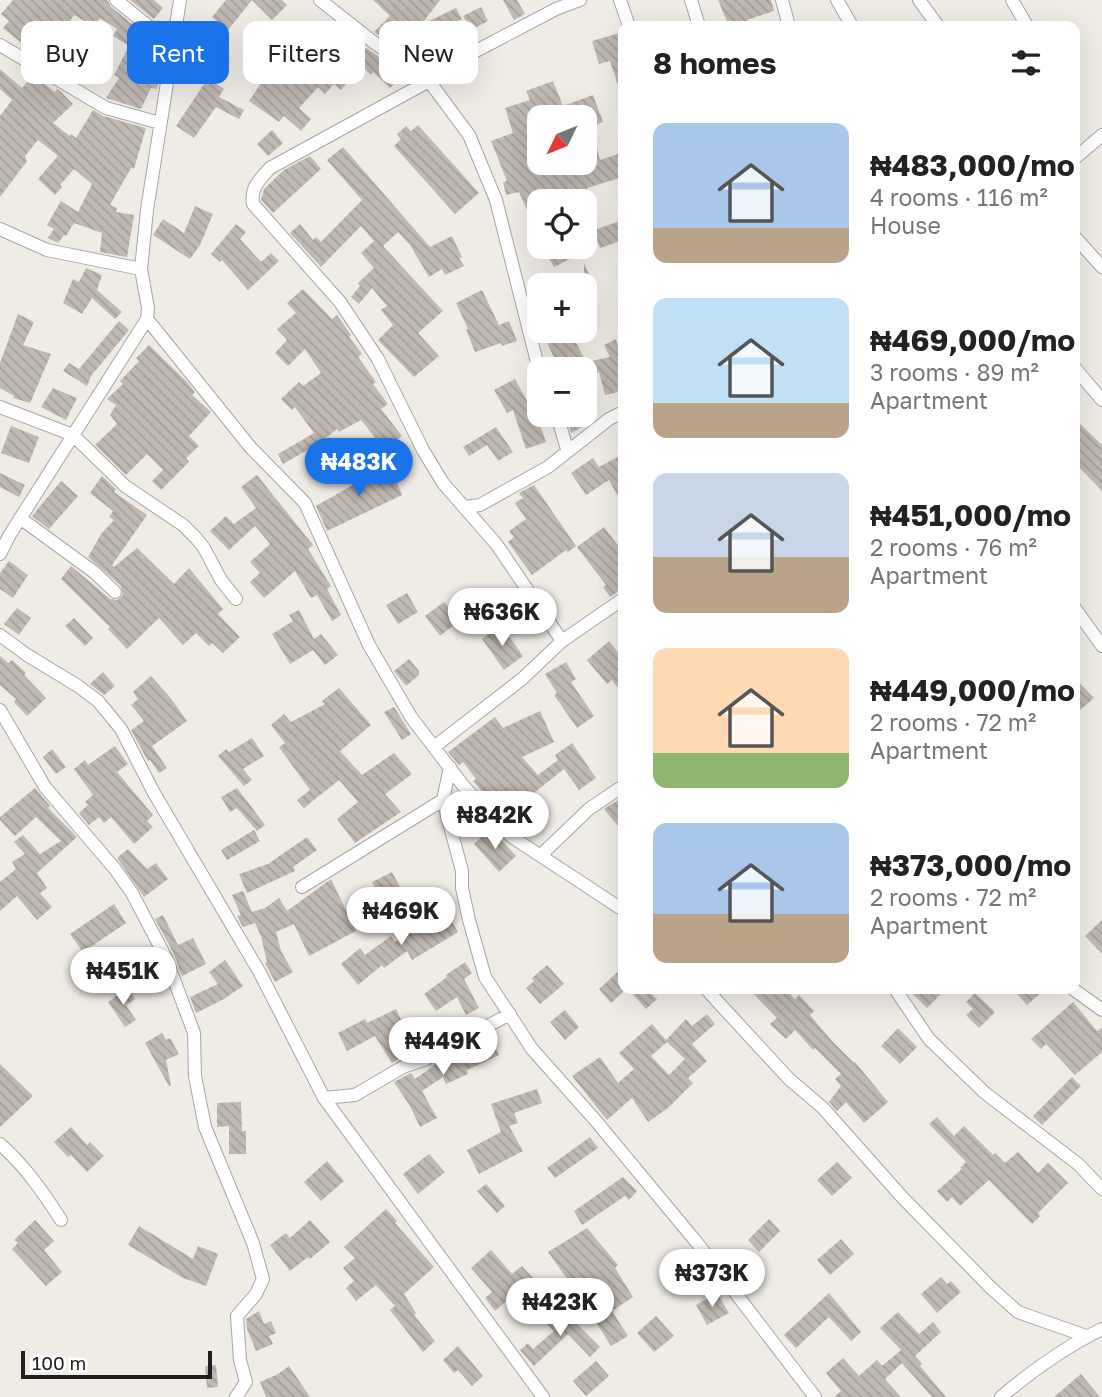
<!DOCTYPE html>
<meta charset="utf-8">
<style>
body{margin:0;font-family:"Golos Text",sans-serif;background:#f2f2f2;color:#222;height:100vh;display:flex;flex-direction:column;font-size:26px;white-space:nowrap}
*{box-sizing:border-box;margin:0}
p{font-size:23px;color:#767676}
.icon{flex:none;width:38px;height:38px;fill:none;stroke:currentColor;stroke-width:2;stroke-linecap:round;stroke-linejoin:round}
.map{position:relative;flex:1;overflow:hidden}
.panel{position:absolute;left:618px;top:21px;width:462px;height:973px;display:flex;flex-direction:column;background:#fff;border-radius:14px;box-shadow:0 7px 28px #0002}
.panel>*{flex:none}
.guide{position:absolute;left:21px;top:21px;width:492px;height:63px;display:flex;gap:14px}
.needle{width:46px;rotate:227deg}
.buttons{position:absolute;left:527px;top:105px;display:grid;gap:14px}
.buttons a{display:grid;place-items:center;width:70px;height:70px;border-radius:14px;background:#fff;box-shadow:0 7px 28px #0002;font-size:35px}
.scale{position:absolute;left:21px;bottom:18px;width:191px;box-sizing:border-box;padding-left:7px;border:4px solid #1f1f1f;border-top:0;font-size:19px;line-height:24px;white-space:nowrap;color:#1f1f1f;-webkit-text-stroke:5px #fff;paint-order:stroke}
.price{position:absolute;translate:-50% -60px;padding:0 16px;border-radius:24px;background:#fff;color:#222;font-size:23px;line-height:46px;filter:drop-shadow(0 2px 4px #0008)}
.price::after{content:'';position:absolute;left:50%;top:42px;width:21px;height:16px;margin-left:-10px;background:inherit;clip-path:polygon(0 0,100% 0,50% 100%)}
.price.current{background:#1a73e8;color:#fff}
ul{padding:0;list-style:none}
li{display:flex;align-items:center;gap:21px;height:175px;padding:0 35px}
li span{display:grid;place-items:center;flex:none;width:196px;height:140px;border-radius:14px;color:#555}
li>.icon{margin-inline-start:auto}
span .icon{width:84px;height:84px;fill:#fffc;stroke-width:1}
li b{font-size:30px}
h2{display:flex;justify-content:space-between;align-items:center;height:84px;padding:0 35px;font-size:30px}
.chip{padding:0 24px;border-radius:14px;background:#fff;box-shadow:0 7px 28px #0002;font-size:24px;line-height:63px}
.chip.current{background:#1a73e8;color:#fff}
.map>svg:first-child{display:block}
.building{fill:url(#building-back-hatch);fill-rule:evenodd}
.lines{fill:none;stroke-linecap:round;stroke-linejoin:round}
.minor-casing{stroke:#a6a6a6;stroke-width:14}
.minor{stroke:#fff;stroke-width:12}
</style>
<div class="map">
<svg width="1102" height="1397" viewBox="0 0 1102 1397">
<defs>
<pattern id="building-back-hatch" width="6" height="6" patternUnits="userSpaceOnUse" patternTransform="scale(1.75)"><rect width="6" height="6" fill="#c0b8b2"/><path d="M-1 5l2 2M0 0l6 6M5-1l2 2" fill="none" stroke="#a59e99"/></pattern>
</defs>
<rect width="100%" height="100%" fill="#efece6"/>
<path class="building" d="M13 0H107L111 7 142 32 138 38 148 44 147 47 158 55 143 74 158 81 157 89 151 88 141 109 106 98 119 78 114 75 129 46 113 36 117 29 100 18 95 27 74 15 58 39 56 38 39 57 3 28 9 21 1 14Z
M130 0H154L163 8 154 19Z
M226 0H282L287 5 272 20 252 0 228 30 212 17Z
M373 0H440L421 25 456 8 462 19 440 30 449 40 440 48 420 27 399 49 374 32 390 16Z
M503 0H517L525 14 514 20Z
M718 0H771L774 11 747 20 748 24 741 26H729Z
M481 7 488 21 471 30 463 16Z
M322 25 334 35 330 39 354 60 366 48 404 74 390 88 373 72 371 75 362 66 341 90 334 84 325 94 318 87 299 108 311 119 301 131 284 116 279 122 249 101 263 80 257 75 264 66 246 53 257 38 285 59 308 29 314 34Z
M623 32V94H621L610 61 599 64 592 41Z
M0 69 22 88 33 75 55 92 57 89 60 91 73 104 53 123 70 136 71 134 76 138 93 110 103 116 146 128 134 169 131 168 110 205 117 208 116 212 134 215 127 257 100 252 102 233 74 223 66 236 64 235 58 243 48 238 54 229 47 225 61 201 78 212 92 184 74 169 60 185 62 187 55 195 38 179 58 156 38 140 25 156 27 161 0 197V116L12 100 0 89Z
M208 78 224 89 219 97 244 110 239 119 216 107 194 138 176 126Z
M553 81 563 106 593 95 603 122 586 129 584 117H539V163H584V151L597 148 600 160 618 154 623 168V177L587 188 588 195 574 200 539 201V237L519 192 506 195 503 182 507 181 491 141 513 133 505 108 530 100 526 91Z
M418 125 479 193 455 214 394 146 401 139 397 134 406 126 411 131Z
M272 130 283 143 268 156 257 144Z
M343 147 430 247 452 236 462 257 459 258 464 266 445 275 442 269 429 277 410 245 398 232 383 246 443 311 418 333 439 356 414 377 378 340 393 325 381 310 387 306 372 288 359 304 351 297 360 286 358 283 374 268 361 253 374 241 361 226 321 267 290 233 300 224 313 240 316 237 321 242 362 200 327 160Z
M310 156 321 169 273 213 261 200 264 189 284 170Z
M195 206 213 214 200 245 190 259 153 235 163 219 184 233Z
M623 220V240L600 248 594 230Z
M236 224 246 232 240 239 261 262 271 253 279 261 248 290 222 260 220 262 211 254Z
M553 247H593L554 267 545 252Z
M584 263 596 290 584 296V285H581L578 277 584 274Z
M86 268 102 275 97 290 122 312 115 319 92 298 82 314 63 303 73 279 79 282Z
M303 289 332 319 337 315 351 335 349 337 362 354 358 357 376 382 373 384 388 404 381 409 402 436 392 444 388 439 381 445 361 420 339 432 337 429 318 444 283 464 278 454 314 433 295 407 292 410 281 399 299 382 303 386 321 373 305 349 288 366 275 353 287 340 277 329 296 313 287 303Z
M482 290 499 325 509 321 517 341 502 346 501 343 475 352 466 329H468L456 303Z
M18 314 34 322 23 345 51 354 30 403 13 398 14 396 0 388V363Z
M119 321 129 330 91 376 87 386 63 371 69 363 79 369Z
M541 331H570L586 362 610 357 604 345 616 339 623 370V391L605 395 599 372 584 381V369H560Z
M149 345 186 381 195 392 192 395 211 412 189 436 199 446 186 458 189 462 161 490 152 481 163 470 147 454 126 475 95 445 117 424 110 415 116 405 107 399 123 384 120 381 139 361 136 358Z
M515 379 534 414 536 413 546 442 526 449 513 410 507 413 494 390Z
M53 388 77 398 66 420 41 407Z
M566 415H584L588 424 571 433Z
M1074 418 1102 445V491L1074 462Z
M11 426 39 437 29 463 1 453Z
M496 427 513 452 498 461 487 445 469 456 463 447Z
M623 454V505L609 480 586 495 571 473 593 458 599 467Z
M371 459 380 482 394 476 402 495 327 531 316 506 365 478 359 463Z
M0 473 25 485 19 497 0 487Z
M257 475 313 545 308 549 331 586 327 589 341 615 332 621 317 595 311 598 295 571 264 598 250 582 260 573 250 562 270 544 255 526 229 550 210 531 226 516 234 524 256 508 241 487Z
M102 476 116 489 114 492 147 515 112 565 114 567 137 548 174 584 189 568 223 609 218 614 240 637 223 653 212 643 209 646 196 633 183 645 159 618 127 649 108 629 110 627 61 579 71 566 110 599 117 600 123 595 121 586 88 557 101 534 114 520 109 517 113 511 90 493Z
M61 481 78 496 49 529 32 516Z
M534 485 576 546 568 552 566 550 532 575 508 542 514 537 509 531 526 519 515 503 523 498 519 493Z
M604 527 623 552V588L610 597 603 587 606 585 577 547Z
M9 561 28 575 13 598 0 589V573Z
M407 593 418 612 398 624 386 605Z
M444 602 459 621 440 636 425 616Z
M17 608 31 618 19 635 4 624Z
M299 610 314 639 321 634 338 655 325 665 313 650 290 664 272 634 293 621 289 615Z
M74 618 93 638 85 646 65 626Z
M501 625 523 656 504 670 482 639Z
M609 641 623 659V695L612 680 607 684 587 660Z
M0 656 8 663 12 660 26 673 24 675 46 698 27 716 14 702 16 699 0 685Z
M409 659 419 671V675L406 686 394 671Z
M566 662 576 679 571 682 594 716 577 728 554 695 557 693 545 674Z
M103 672 115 686 104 695 90 684Z
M151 676 169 696 187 721 152 746 167 768 159 773 150 760 148 761 131 730 144 721 131 705 138 699 133 692Z
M1074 677 1094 698 1079 711 1074 706Z
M339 688 371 725 340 751 362 775 394 753 412 774 385 794 401 812 355 843 337 819 358 802 339 780 304 808 297 800 310 790 279 747 285 743 271 725 284 714 291 722 325 704 322 701Z
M394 707 411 734 402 740 384 712Z
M540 711 554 742 522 757 538 775 558 760 555 755 572 743 596 778 579 790 564 769 515 808 510 802 503 808 491 794 487 797 473 781 476 779 463 762 459 765 448 752 495 717 503 728Z
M252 738 264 756 243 769 252 780 244 786 218 756 226 749 229 752Z
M115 746 128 764 117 772 153 815 147 821 153 827 134 844 111 817 104 823 99 817 89 825 79 813 88 805 85 802 93 795 74 769 85 760 88 765Z
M52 749 66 767 56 774 43 757Z
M35 788 50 806 48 808 77 837 37 873 47 888 40 893 52 907 37 920 17 896 0 911V882L16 869 12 862 25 854 14 842 23 835 40 854 61 841 36 817 15 836 0 820V817Z
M237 788 265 825 257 831 237 808 230 812 221 797Z
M457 794 474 811 465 820 455 810 452 800Z
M623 797V832L604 809Z
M254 830 260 841 227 860 221 850Z
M486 833 491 838 496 834 516 856 499 872 474 844Z
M307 837 317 850 293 867 295 871 247 893 239 874 268 864Z
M128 849 147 869 156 863 168 879 144 897 117 858Z
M392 872 405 896 384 906 372 882Z
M331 879 356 931 309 956 294 924 276 932 281 951 293 972 275 982 265 963 267 962 261 936 255 923 243 927 237 916 241 915 232 895 243 891 252 912 265 908 279 898 287 911Z
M114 904 126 923 83 952 70 934Z
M445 910 458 932 412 960 407 951 384 968 382 965 358 985 341 964 360 948 365 955 391 936 395 942Z
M163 915 178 945 193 938 206 964 182 976 174 954 155 919Z
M1102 920V954L1085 936Z
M225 960 243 986 224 999 196 1013 190 997 218 984 209 972Z
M465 962 472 973 464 979 479 1008 466 1015 457 997 436 1011 424 994 447 977 446 975Z
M547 965 564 984 540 1004 526 988 534 981 532 978Z
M623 967V992L611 1003 599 989Z
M128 988 135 999 126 1005 136 1020 125 1027 108 1002Z
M628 989H647L657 999 646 1009Z
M749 989H785L795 999 799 995 814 1011 810 1015 832 1041 854 1063 855 1062 888 1102 864 1123 846 1102 837 1111 829 1102 841 1086 835 1079 841 1074 815 1048 813 1050 795 1030 786 1039 770 1024 777 1018Z
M908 989H946L927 1008Z
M1013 989H1045L1027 1005Z
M975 993 995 1012 979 1028 966 1015 973 1009 966 1002Z
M1073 1002 1097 1031 1102 1028V1052L1075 1075 1046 1044 1041 1049 1031 1039Z
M396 1009 407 1032 406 1033 415 1048 392 1063 375 1036 347 1051 338 1033 365 1019 367 1023Z
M565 1010 579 1027 565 1040 550 1022Z
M707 1014 715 1024 692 1044 707 1061 688 1078 693 1083 668 1108 648 1122 632 1098 607 1120 572 1076 600 1057 618 1083 634 1069 619 1053 652 1024 666 1040 686 1019 692 1026ZM667 1042 685 1059 669 1075 651 1056Z
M898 1028 917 1047 900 1064 881 1046Z
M162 1033 166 1040 170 1038 179 1054 166 1060 171 1086H169L145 1043Z
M489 1035 499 1055 467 1070 468 1074 446 1084 443 1077 422 1091 437 1118 420 1127 410 1106 394 1082 411 1073 415 1079 436 1064Z
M0 1064 33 1096 0 1127Z
M1072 1077 1081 1086 1042 1125 1033 1116Z
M537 1089 542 1103 514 1113 518 1123 509 1126 523 1151 479 1174 467 1150 501 1132 491 1104Z
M241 1102 242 1131H246V1154H229V1126L217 1127V1103Z
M937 1117 954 1136 964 1126 993 1155 995 1153 1005 1163 1018 1152 1038 1173 1048 1163 1068 1183 1038 1213 1040 1216 1032 1224 989 1180 960 1206 952 1197 947 1202 937 1191 962 1169 960 1168 966 1162 929 1124Z
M71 1127 87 1145 90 1142 104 1156 87 1172 71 1155 68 1157 54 1142Z
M590 1137 598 1148 555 1178 547 1168Z
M429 1154 445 1172 418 1194 403 1174Z
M327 1161 344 1181 321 1201 304 1182Z
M837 1162 852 1178 832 1196 817 1180Z
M623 1177 637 1191 629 1200 625 1196 582 1225 574 1211Z
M486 1184 505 1206 497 1213 477 1191Z
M386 1209 397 1221 395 1223 434 1267 404 1294 416 1313 414 1315 435 1341 423 1352 390 1310 395 1306 376 1285 356 1301 346 1288 354 1281 343 1268 355 1258 344 1247Z
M769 1219 780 1231 759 1252 748 1240Z
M35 1220 54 1241 44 1250 62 1272 46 1286 12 1249 18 1243 14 1240Z
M310 1220 330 1242 310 1259 308 1257 290 1271 270 1245 286 1233 290 1238Z
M139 1226 193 1259 198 1246 218 1254 206 1286 183 1278 128 1245Z
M587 1228 618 1265 615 1268 633 1297 612 1311 628 1336 611 1346 580 1297 575 1300 569 1290 573 1287 548 1252Z
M841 1239 854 1254 830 1275 817 1260Z
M491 1250 512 1274 522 1266 533 1278 495 1311 485 1298 492 1292 471 1268Z
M941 1277 947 1284 951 1281 961 1292 937 1313 921 1294Z
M717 1293 729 1313 707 1325 696 1305Z
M829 1293 861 1332 851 1341 829 1317 796 1348 784 1335Z
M561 1308 600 1347 590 1357 568 1334 534 1366 520 1350 528 1343 533 1349 554 1331 546 1323Z
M259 1311 264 1324 271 1321 276 1333 269 1336 273 1344 256 1351 247 1329 246 1319Z
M898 1312 919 1334 933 1322 941 1332 915 1356 922 1364 920 1366 946 1397H932L902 1363 885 1379 901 1397H834L841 1391 826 1373 843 1358 859 1376 877 1360 882 1366 901 1350 880 1328Z
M656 1316 674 1336 654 1352 637 1333Z
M458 1346 483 1376 472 1386 458 1370 454 1373 443 1360Z
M596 1361 609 1376 586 1396 573 1381Z
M216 1365 218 1387 207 1388 205 1366Z
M289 1366 310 1397H266L260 1382 278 1374Z
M1081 1374 1100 1397H1054Z"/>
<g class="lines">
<defs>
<path id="minor" d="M116 0 157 33 174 39
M320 0 372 41 429 81 469 135 496 200 539 370
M620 0 629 26
M691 0 699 26
M782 0 789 26
M837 0 852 26
M919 0 938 26
M1012 0 1027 26
M0 45 106 108 160 123
M1074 159 1102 135
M0 229 47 250 141 269
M1074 236 1102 267
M147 319 251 448 305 503 369 645 411 717 462 784 492 819 512 837 623 910
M1074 367 1102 400
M0 407 73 435 125 486 183 525 196 538 204 548 221 580 236 599
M557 415 567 449
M465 507 480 505 548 467 609 419 623 412
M20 518 94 572 115 592
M0 554 9 536 147 319 148 308 141 269 147 210 180 0
M1074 607 1102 646
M0 635 27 655 78 686 98 701 121 729 154 793 260 973 324 1098 543 1397
M562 641 623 599
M0 710 45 787 115 869 132 893 166 958 194 1033 195 1076 205 1127 253 1243 263 1279 256 1294 237 1316 240 1360 246 1382 236 1397
M434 747 522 679 562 641 497 545 443 483 423 450 378 359 340 302 253 204C250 188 260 179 270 168L429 81 476 51 556 9 580 0
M450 767 443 800 462 871V888L469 920 485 977 532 1049 596 1121 698 1244 815 1397
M541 855 589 809 623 786
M302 887 443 800
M706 989 789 1079 823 1108 902 1197 991 1288 1018 1312 1086 1336
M895 989 929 1039 985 1093 1078 1164 1102 1189
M1073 989 1102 1010
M324 1098 355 1095 403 1067 426 1059 510 1014
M0 1144C25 1166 43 1192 61 1220
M1001 1397C1033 1370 1065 1347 1102 1329"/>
</defs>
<use href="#minor" class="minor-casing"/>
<use href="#minor" class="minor"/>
</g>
</svg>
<div class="buttons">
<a><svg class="needle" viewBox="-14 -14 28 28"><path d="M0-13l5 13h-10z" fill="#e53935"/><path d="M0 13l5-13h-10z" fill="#767676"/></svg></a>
<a><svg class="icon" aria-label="locate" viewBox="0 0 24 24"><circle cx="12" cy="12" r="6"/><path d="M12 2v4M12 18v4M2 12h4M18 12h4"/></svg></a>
<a>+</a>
<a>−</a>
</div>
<div class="scale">100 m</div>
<b class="price current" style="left:359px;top:498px">₦483K</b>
<b class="price" style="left:502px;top:648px">₦636K</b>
<b class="price" style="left:495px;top:851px">₦842K</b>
<b class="price" style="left:401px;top:947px">₦469K</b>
<b class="price" style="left:123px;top:1007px">₦451K</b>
<b class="price" style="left:443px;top:1077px">₦449K</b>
<b class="price" style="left:712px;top:1309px">₦373K</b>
<b class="price" style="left:560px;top:1338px">₦423K</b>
<div class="guide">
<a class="chip">Buy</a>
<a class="chip current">Rent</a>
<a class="chip">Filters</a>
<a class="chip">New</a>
</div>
<section class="panel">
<h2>8 homes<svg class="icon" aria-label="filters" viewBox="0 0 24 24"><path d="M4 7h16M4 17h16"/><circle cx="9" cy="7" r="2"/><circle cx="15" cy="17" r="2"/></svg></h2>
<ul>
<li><span style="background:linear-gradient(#a9c7e8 75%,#b9a48a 0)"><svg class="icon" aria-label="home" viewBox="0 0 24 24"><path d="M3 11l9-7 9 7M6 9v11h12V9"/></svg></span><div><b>₦483,000/mo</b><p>4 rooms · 116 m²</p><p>House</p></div></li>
<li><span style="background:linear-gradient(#bfe0f5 75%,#b9a48a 0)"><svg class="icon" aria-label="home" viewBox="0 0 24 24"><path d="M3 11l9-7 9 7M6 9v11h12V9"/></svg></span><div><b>₦469,000/mo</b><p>3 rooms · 89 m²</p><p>Apartment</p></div></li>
<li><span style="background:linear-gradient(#c9d6e8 60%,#b9a48a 0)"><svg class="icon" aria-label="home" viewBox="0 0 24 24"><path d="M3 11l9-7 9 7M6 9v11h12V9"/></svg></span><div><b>₦451,000/mo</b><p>2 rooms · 76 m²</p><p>Apartment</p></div></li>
<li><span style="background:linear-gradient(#ffd9b3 75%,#8fb573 0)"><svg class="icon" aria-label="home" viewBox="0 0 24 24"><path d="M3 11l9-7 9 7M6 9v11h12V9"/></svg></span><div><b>₦449,000/mo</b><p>2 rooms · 72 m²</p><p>Apartment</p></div></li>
<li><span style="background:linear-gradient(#a9c7e8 65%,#b9a48a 0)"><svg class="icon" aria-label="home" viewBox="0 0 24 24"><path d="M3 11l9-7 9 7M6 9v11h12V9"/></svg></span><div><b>₦373,000/mo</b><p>2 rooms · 72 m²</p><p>Apartment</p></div></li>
</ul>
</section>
</div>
